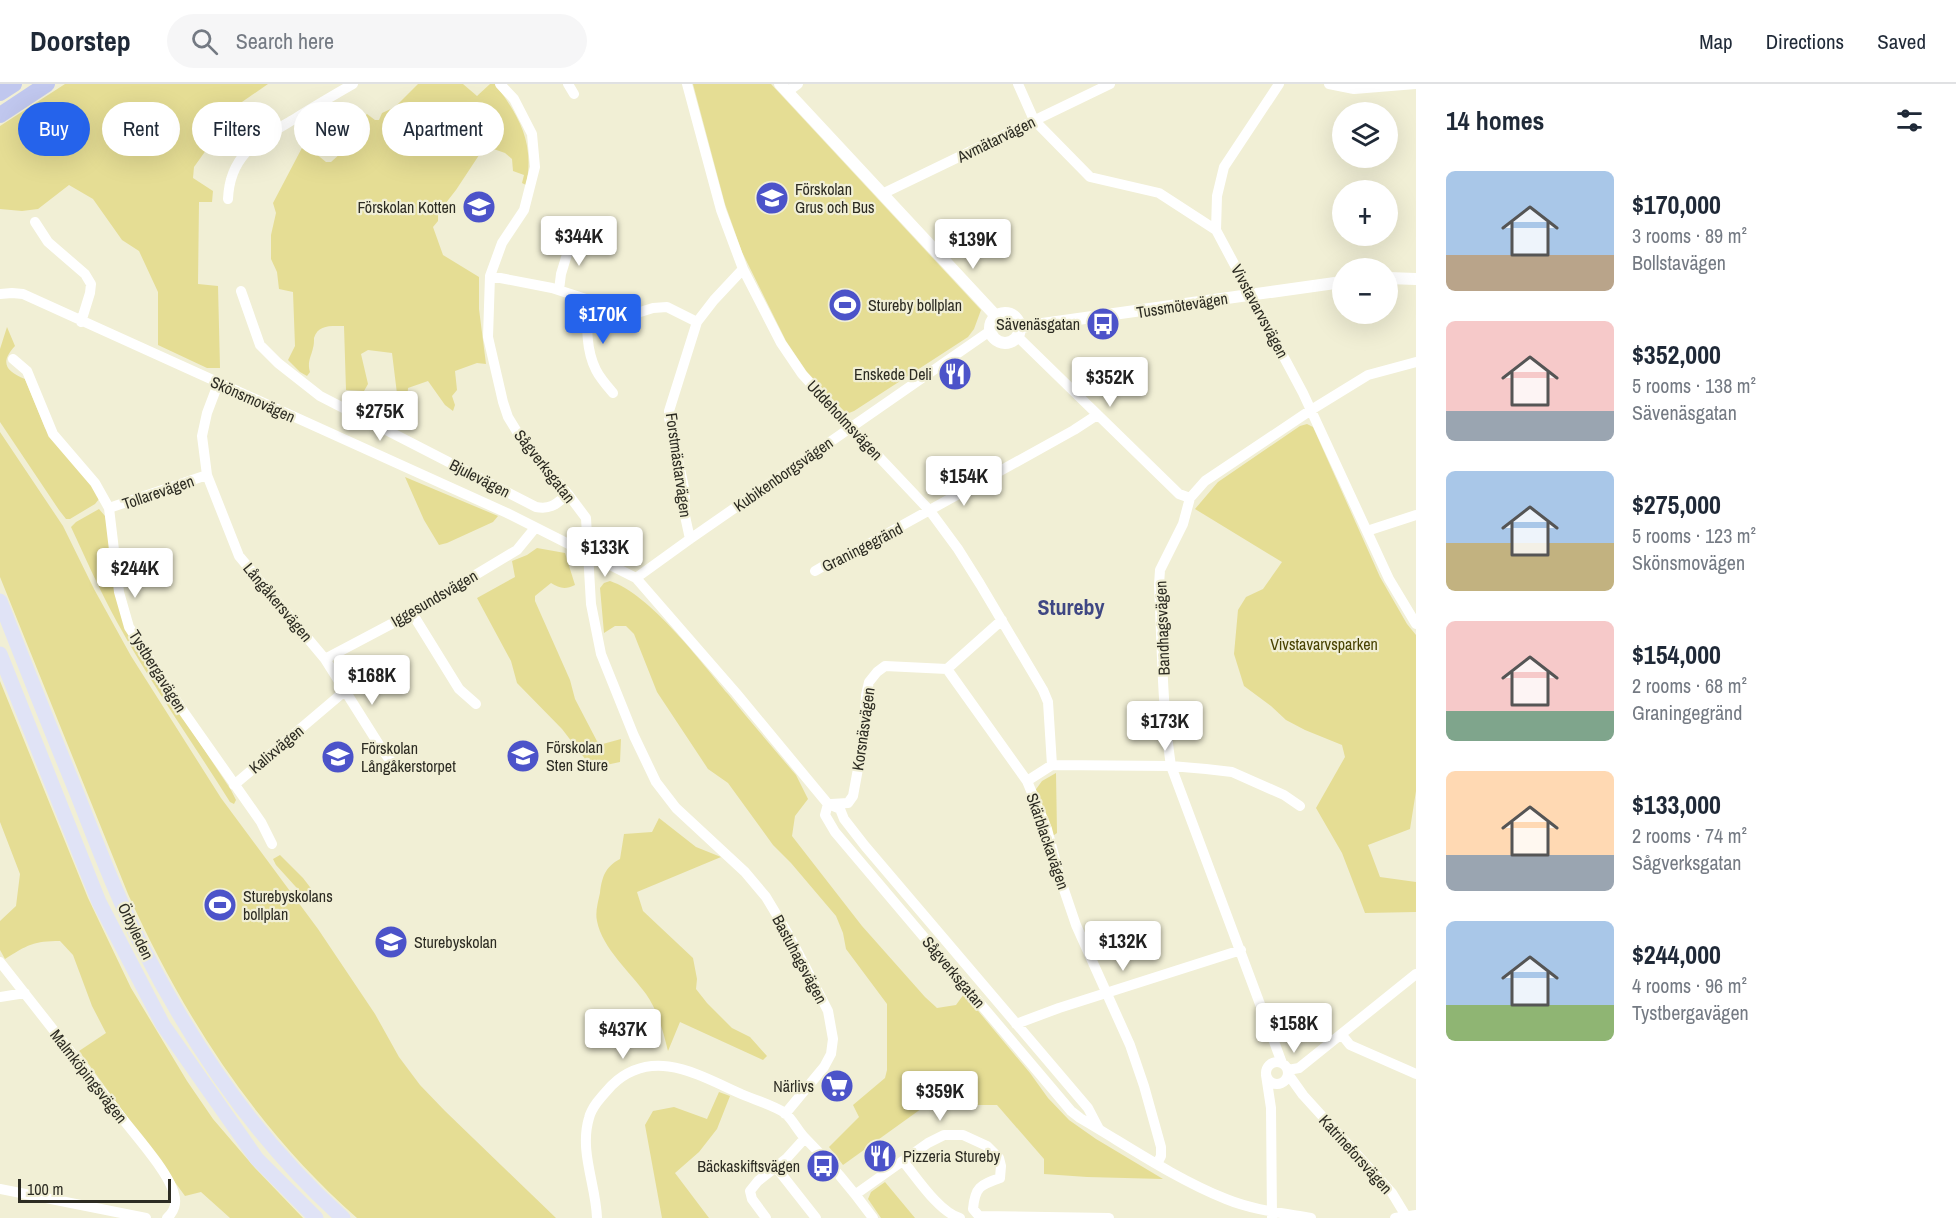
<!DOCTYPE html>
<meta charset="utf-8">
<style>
body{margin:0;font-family:"Archivo Narrow",sans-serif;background:#f6f6f7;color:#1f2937;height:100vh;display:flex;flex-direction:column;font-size:22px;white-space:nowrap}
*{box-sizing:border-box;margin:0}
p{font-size:20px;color:#747a83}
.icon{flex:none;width:33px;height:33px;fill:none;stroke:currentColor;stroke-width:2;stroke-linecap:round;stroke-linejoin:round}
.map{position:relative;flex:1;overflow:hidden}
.drawer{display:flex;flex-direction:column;background:#fff;width:540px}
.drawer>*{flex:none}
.hud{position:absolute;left:18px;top:18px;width:570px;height:54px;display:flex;gap:12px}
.controls{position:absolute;left:1332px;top:18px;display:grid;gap:12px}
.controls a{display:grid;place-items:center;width:66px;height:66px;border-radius:50%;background:#fff;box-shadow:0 6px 24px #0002;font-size:30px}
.scale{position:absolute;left:18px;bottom:15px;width:153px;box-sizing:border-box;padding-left:6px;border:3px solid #2d2c23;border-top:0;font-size:16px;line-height:21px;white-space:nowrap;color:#2d2c23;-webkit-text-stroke:4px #f1efd5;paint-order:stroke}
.price{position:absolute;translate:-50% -51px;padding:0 14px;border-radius:6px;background:#fff;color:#222;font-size:20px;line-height:39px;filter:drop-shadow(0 2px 3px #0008)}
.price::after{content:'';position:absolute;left:50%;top:36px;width:18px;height:14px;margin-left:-9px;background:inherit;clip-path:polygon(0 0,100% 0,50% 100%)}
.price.selected{background:#2563eb;color:#fff}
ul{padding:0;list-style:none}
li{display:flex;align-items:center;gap:18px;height:150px;padding:0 30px}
li span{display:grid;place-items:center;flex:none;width:168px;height:120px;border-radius:9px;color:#555}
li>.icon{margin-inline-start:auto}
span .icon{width:72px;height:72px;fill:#fffc;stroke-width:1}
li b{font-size:26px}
h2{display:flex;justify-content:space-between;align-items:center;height:72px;padding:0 30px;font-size:26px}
.chip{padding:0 21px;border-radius:27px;background:#fff;box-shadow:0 6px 24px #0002;font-size:21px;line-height:54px}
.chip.selected{background:#2563eb;color:#fff}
header{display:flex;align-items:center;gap:36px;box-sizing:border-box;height:84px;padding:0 30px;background:#fff;border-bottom:2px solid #e0e1e3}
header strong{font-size:28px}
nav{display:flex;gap:33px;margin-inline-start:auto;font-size:21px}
.search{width:420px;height:54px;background:#f6f6f7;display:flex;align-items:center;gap:15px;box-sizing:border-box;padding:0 21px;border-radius:33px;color:#747a83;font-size:22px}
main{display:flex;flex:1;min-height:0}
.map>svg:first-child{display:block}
.green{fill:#e5dd94}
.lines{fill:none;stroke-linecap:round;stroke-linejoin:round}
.minor{stroke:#fff;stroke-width:10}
.tertiary{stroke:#fff;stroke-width:12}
.secondary{stroke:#e0e3f6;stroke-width:15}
.primary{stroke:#c0c7ee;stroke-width:16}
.labels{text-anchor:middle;stroke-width:4.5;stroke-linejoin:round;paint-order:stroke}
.street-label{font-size:16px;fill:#2d2c23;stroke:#f1efd5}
.poi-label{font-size:16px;fill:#2d2c23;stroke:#f1efd5;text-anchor:start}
.park-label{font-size:16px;fill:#484202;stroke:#f1efd5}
.district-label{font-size:22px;font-weight:bold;fill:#3f4783;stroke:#f1efd5}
</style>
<header>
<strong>Doorstep</strong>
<div class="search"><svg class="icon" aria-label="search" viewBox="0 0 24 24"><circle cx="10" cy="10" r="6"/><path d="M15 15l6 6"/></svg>Search here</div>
<nav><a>Map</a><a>Directions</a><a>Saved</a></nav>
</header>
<main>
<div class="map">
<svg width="1416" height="1134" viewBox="0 0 1416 1134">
<rect width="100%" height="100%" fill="#f1efd5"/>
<path class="green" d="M65 0H268L239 20 194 83 193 94 213 107 212 118H199L198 200 218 202 220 284H207L158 261V208L139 167 122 156 93 115 69 101 38 125 22 127 0 125V42Z
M418 0H463L477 12 490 0H495C519 32 535 59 526 101L522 99 524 91 513 87 512 75 505 69 485 62 456 106 438 129V137L433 143 443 171 479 193V225L486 280 477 279 455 287 457 306 452 312 455 321 453 327 445 321 428 297 408 304 407 320 414 330 416 345H411L396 339 399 326 392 269 368 266 361 270 368 300 364 307 346 306 344 242C332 242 318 240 314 254 314 257 314 261 313 264 311 273 307 278 310 288L307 292 300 288 288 276 295 262 293 208 279 205 277 188 271 175V151L276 129 273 119 304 60 326 78H331L352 59 344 49 367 30 375 36H379L382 29 395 23Z
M693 0H771L981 226 974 245 968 253 854 327 849 329 844 327 807 288 786 257 742 168 725 120Z
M7 243 15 262C0 278 5 287 25 295L45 344 92 401 99 415 95 420 70 435H66L59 426 0 338V265Z
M1307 340 1313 343 1380 493 1407 540 1416 551V707L1410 745 1368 761 1380 793 1416 798V828L1365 829 1342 769 1316 724 1345 673 1342 661 1305 646 1286 636 1271 622 1244 602 1234 570 1238 526 1246 513 1263 505 1282 478 1195 425 1218 398 1300 342Z
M0 348 63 442 94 505 131 572 221 714 318 845 375 930 399 973 420 1001 445 1027 556 1134H357C256 1045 183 932 128 810L0 493Z
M405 393 498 432 493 438 447 459 439 461 424 436Z
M99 425 105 432 136 563 231 706 236 716 234 720 230 718C193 659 151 600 117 538 100 507 86 475 71 443L76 438Z
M537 464 565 469 575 501C565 506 559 504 551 499L535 512V517L570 596 575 615 599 661 621 655 620 678 592 684 562 645 517 599 511 577 477 514 515 493 512 477 527 471Z
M610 497C650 510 701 578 728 610 750 637 773 664 796 691L808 715 795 732 792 752 862 842 925 913 937 924 956 921 964 910 1030 989 1048 1014 1069 1036 1096 1055 1163 1095 1087 1093 1044 1090V1075L997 1021H965L932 1017 843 1081 829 1063 859 1033 853 1021 885 994 887 986V920L846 865 843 849 836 832 791 779 773 761 728 699 708 685 657 608 634 550 626 542H615L604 549 600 504 604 499Z
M0 597 88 814 131 904 187 997 213 1035 255 1084 303 1134H230L201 1108 185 1112 79 967 106 949 92 922 73 871 60 857C34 857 27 861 5 875L0 866V837L16 822 20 790 0 738Z
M1056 689 1057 749 1050 754 1034 708 1042 697Z
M659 734 696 763 721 773 637 808 643 827 693 874 697 895 696 905 707 919 732 944 750 953 767 972 763 976 680 938 668 967C663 947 658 927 646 910 631 889 602 864 597 837 595 828 598 818 600 809 602 793 605 783 620 775L624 750 652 748Z
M280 771 303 794 313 807 305 813 276 781 273 775Z
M719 1008 730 1012 717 1045 699 1068 675 1089 709 1134H662L645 1041 653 1027 674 1023 707 1035Z
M885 1098 915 1134H881L868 1115 871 1108Z"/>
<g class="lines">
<path class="minor" d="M500 0 514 15 532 50 535 83 524 126 502 159 490 192 488 253 503 318 508 333 527 364 568 410 586 434 591 520 601 570 634 652 656 698 676 724 745 788 766 813 790 853 828 927 833 955 831 970 824 983 785 1030
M568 0 574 10
M687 0 721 126 743 185 781 259 802 290 830 321 930 427 958 465 980 500 1043 606 1048 618 1052 681
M1018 0 1034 36 1090 93 1159 109 1216 146 1303 309 1389 495 1416 540
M1329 0 1354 5 1416 0
M787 8 798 0
M882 110 1110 0
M228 115C230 68 261 55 296 34 315 22 334 11 353 0
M35 138 48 158 85 190 91 200 90 209 81 238
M1216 146 1217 112 1224 83 1279 0
M490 192 552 204 623 227 637 229 653 224 667 223 697 238
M559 206 561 190 572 154
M241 207 260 261 278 279 320 312 536 423C552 426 557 419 568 410
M0 210 12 209 23 210 507 429 636 494 736 609 828 720 825 731 835 748 1071 1027 1080 1034C1128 1062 1174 1094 1226 1115 1253 1126 1282 1129 1311 1134
M588 215C587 239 585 264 596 286 600 294 607 302 613 309
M1018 253 1179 410 1190 414
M13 275 27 287 53 350 95 399 109 424 119 508 129 543 181 624 261 738 272 760
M218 300 207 329 202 352 207 391 239 472 325 575 383 667 397 685
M109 424 207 391
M1367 447 1416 431
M690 455 685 432V408L669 334V327L697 238 714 216 743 185
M815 487 827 480 836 478 1074 346 1097 331
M636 494 690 455 990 247
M412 529 459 605 476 620
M325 575 412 529 517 466 535 444
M947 585 1027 697 1047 745 1060 794 1076 841 1130 961 1144 1002 1161 1063V1072L1157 1080
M1027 697 1052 681 1171 682 1206 685 1232 688 1284 711 1300 722
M234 701 346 606
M828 720 840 725 844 735 865 762 1088 1024 1099 1045
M831 720 848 719 853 712 864 652 866 611 869 598 877 588 885 582 947 585 1002 536
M0 878C41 930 82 982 122 1034 136 1052 169 1089 174 1110 177 1119 174 1128 167 1134
M0 913 25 909
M1016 940 1059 924 1241 866
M1342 951 1350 961 1416 990
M1266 989a11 11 0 1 1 22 0a11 11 0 1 1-22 0Z
M1282 979 1171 682C1162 623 1162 561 1159 501L1160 486 1183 440 1190 414 1205 397 1311 326 1368 291 1416 278
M1288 986 1299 984 1416 890
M1288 990 1303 1011 1392 1109 1406 1132
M1266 991 1271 1024 1272 1134
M903 1077C917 1094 939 1128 960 1134
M775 1082 816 1134
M0 1105 146 1134
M856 1110 928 1059 944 1051H963L987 1062 999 1074 1001 1082 1000 1094C980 1101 975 1103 973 1125L979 1132 1109 1134
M597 1134C596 1101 579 1067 589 1034 592 1022 603 1011 612 1001 652 963 697 990 739 1009 752 1015 773 1021 785 1029 793 1036 798 1047 805 1054 830 1079 852 1105 873 1134
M766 1134 752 1115 750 1107 758 1097 786 1075 805 1054
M1395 1134 1416 1131"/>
<path class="tertiary" d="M780 0 996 232
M1388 194 1416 195
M990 244a15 15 0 1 1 30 0a15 15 0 1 1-30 0Z
M1021 243 1342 198"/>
<path class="secondary" d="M0 517C25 581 50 644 76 707 97 760 117 814 144 866 194 964 260 1060 343 1134
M0 570 99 818 163 941 257 1075 316 1134"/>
<path class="primary" d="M0 9 14 0
M0 31 47 0"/>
</g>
<defs>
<symbol id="school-disc" viewBox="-11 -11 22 22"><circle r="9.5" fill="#4c53c9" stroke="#f1efd5"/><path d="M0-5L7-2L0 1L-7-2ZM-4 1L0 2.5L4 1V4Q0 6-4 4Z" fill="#fff"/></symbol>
<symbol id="stadium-disc" viewBox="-11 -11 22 22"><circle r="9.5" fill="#4c53c9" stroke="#f1efd5"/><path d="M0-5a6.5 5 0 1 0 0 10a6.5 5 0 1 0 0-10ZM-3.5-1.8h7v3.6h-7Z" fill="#fff"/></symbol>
<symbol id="bus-disc" viewBox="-11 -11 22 22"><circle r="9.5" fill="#4c53c9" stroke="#f1efd5"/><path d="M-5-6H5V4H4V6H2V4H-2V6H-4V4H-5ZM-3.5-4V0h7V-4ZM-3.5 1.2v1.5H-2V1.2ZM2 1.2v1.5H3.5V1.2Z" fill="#fff"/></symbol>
<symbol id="restaurant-disc" viewBox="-11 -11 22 22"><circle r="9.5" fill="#4c53c9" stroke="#f1efd5"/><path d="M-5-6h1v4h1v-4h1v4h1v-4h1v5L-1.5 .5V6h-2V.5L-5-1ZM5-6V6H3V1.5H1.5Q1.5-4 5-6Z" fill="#fff"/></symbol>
<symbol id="supermarket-disc" viewBox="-11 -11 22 22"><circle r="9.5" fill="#4c53c9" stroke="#f1efd5"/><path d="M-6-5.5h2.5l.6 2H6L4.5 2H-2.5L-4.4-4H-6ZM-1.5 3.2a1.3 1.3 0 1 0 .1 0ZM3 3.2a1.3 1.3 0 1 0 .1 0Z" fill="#fff"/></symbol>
</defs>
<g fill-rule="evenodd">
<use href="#school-disc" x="753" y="95" width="38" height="38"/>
<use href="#school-disc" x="460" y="104" width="38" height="38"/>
<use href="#stadium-disc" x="826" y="202" width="38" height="38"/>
<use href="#bus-disc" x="1084" y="221" width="38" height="38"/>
<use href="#restaurant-disc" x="936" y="271" width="38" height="38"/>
<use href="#school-disc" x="504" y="653" width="38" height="38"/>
<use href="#school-disc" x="319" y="654" width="38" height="38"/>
<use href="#stadium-disc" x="201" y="802" width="38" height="38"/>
<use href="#school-disc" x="372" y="839" width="38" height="38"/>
<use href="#supermarket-disc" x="818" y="983" width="38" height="38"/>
<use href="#restaurant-disc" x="861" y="1053" width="38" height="38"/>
<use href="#bus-disc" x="804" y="1063" width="38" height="38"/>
</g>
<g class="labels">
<g class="street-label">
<text transform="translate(996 55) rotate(-26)" y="6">Avmätarvägen</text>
<text transform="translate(1182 221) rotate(-9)" y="6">Tussmötevägen</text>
<text transform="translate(1260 227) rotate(62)" y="6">Vivstavarvsvägen</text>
<text transform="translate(253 315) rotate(24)" y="6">Skönsmovägen</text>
<text transform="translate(845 336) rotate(47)" y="6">Uddeholmsvägen</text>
<text transform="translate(679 381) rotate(82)" y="6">Forstmästarvägen</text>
<text transform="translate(545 382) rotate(52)" y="6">Sågverksgatan</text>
<text transform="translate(783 390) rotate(-35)" y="6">Kubikenborgsvägen</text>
<text transform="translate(480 394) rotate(27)" y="6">Bjulevägen</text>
<text transform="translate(158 408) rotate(-19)" y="6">Tollarevägen</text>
<text transform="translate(862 463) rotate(-27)" y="6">Graningegränd</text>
<text transform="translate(434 514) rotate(-30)" y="6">Iggesundsvägen</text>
<text transform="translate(278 518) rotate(50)" y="6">Långåkersvägen</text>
<text transform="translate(1162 544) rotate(-92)" y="6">Bandhagsvägen</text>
<text transform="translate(158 587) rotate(58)" y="6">Tystbergavägen</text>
<text transform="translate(863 645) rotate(-82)" y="6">Korsnäsvägen</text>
<text transform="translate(276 665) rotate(-40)" y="6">Kalixvägen</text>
<text transform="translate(1048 757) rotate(71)" y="6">Skärblackavägen</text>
<text transform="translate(136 847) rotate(64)" y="6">Örbyleden</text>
<text transform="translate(800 875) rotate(62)" y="6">Bastuhagsvägen</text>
<text transform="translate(954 888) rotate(50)" y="6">Sågverksgatan</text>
<text transform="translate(89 992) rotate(52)" y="6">Malmköpingsvägen</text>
<text transform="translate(1356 1070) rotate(48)" y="6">Katrineforsvägen</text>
</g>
<g class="poi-label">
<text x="795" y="111">Förskolan<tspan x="795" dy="18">Grus och Bus</tspan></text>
<text x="456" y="129" text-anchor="end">Förskolan Kotten</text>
<text x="868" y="227">Stureby bollplan</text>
<text x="1080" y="246" text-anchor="end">Sävenäsgatan</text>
<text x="932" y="296" text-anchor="end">Enskede Deli</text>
<text x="546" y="669">Förskolan<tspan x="546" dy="18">Sten Sture</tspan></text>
<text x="361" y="670">Förskolan<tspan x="361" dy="18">Långåkerstorpet</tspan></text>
<text x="243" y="818">Sturebyskolans<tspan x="243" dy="18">bollplan</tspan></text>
<text x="414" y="864">Sturebyskolan</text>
<text x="814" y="1008" text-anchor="end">Närlivs</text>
<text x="903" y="1078">Pizzeria Stureby</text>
<text x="800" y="1088" text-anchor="end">Bäckaskiftsvägen</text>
</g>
<g class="park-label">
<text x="1324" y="566">Vivstavarvsparken</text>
</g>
<g class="district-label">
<text x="1071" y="531">Stureby</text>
</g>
</g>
</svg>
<div class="controls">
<a><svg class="icon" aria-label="layers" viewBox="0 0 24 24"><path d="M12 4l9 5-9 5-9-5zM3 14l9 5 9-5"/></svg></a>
<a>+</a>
<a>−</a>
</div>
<div class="scale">100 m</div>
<b class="price" style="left:579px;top:183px">$344K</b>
<b class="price" style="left:973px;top:186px">$139K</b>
<b class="price selected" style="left:603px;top:261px">$170K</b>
<b class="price" style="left:1110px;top:324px">$352K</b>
<b class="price" style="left:380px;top:358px">$275K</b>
<b class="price" style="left:964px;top:423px">$154K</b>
<b class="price" style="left:605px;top:494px">$133K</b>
<b class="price" style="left:135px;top:515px">$244K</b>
<b class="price" style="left:372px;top:622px">$168K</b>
<b class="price" style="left:1165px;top:668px">$173K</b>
<b class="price" style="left:1123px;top:888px">$132K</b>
<b class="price" style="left:1294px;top:970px">$158K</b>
<b class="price" style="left:623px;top:976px">$437K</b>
<b class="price" style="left:940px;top:1038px">$359K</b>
<div class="hud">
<a class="chip selected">Buy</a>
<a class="chip">Rent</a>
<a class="chip">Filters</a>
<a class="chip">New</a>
<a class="chip">Apartment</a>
</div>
</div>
<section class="drawer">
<h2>14 homes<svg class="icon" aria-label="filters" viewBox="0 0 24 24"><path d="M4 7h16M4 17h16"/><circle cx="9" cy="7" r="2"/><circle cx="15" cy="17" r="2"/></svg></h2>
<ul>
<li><span style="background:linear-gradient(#a9c7e8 70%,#b9a48a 0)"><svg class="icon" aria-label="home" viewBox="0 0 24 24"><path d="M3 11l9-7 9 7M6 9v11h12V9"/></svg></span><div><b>$170,000</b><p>3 rooms · 89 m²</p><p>Bollstavägen</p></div></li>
<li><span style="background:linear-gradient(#f6c9c9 75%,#9aa5b1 0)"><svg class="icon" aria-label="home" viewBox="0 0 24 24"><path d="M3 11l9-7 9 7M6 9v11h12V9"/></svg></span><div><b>$352,000</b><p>5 rooms · 138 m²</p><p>Sävenäsgatan</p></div></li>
<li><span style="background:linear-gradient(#a9c7e8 60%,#c2b280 0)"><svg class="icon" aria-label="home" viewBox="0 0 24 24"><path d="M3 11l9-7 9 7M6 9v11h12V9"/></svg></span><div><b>$275,000</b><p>5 rooms · 123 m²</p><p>Skönsmovägen</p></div></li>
<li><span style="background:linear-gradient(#f6c9c9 75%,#7fa58c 0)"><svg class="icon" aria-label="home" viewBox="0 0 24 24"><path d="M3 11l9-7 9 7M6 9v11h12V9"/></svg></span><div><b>$154,000</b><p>2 rooms · 68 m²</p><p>Graningegränd</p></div></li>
<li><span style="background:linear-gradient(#ffd9b3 70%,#9aa5b1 0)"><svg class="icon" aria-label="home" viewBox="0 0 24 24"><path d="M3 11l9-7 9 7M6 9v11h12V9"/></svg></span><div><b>$133,000</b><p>2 rooms · 74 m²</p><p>Sågverksgatan</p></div></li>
<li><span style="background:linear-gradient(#a9c7e8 70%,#8fb573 0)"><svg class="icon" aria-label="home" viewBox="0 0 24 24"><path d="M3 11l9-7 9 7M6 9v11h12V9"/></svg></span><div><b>$244,000</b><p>4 rooms · 96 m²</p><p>Tystbergavägen</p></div></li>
</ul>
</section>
</main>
